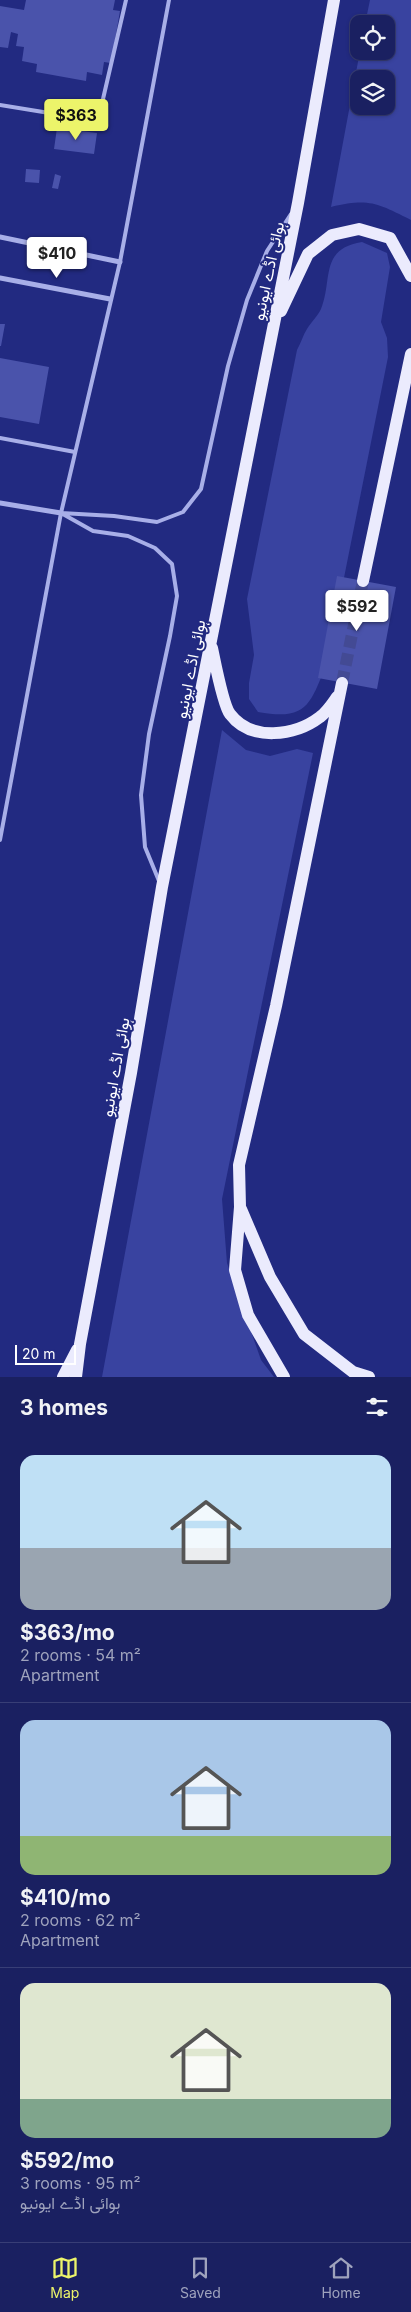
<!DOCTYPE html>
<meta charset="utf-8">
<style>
body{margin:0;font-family:Inter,Vazirmatn,sans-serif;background:#232867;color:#f1f3f6;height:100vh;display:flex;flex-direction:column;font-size:19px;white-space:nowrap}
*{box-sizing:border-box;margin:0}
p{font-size:16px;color:#9fa3bd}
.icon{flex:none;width:28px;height:28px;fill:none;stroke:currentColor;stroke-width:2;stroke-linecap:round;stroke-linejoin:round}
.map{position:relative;height:1377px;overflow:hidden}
.panel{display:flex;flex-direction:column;background:#1a2061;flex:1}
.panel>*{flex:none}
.fabs{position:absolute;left:350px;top:15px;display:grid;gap:10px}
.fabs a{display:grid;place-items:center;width:45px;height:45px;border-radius:10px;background:#1a2061;box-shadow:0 1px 4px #0004,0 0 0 1px #383e76;font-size:25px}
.scale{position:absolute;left:15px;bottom:12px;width:61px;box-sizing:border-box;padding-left:5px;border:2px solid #fff;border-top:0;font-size:14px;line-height:18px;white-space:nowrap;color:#fff;-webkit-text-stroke:4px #222a81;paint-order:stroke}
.price{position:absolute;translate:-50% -42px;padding:0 11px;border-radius:5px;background:#fff;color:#222;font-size:16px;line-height:32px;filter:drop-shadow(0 1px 2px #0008)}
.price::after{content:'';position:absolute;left:50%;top:30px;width:15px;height:11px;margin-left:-8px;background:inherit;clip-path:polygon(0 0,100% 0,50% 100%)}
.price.selected{background:#ecf46a;color:#111}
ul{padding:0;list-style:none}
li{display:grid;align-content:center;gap:10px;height:265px;padding:0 20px}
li+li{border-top:1px solid #383e76}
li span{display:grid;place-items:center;height:155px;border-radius:15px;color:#555}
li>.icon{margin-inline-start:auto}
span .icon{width:90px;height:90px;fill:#fffc;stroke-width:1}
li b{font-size:21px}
h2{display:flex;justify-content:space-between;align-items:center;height:60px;padding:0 20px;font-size:21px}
.menu{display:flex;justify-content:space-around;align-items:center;height:70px;border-top:1px solid #383e76;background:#1a2061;font-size:14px;color:#9fa3bd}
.menu a{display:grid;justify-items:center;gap:2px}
.menu .selected{color:#ecf46a}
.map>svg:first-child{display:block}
.green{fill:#3943a0;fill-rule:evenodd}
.building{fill:#4a53ab}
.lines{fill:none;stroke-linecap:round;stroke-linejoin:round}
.primary-tunnel{stroke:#434a94;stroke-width:12;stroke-dasharray:12 6;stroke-linecap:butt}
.service{stroke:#a8afe8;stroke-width:4}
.minor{stroke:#a8afe8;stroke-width:5}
.primary{stroke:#ebebfd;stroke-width:12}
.labels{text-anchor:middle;stroke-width:4;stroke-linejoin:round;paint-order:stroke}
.street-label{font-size:16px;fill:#fff;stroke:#222a81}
</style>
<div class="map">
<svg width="411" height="1377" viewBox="0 0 411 1377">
<rect width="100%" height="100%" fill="#222a81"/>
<path class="green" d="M370 0H411V220C377 203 369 198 331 207L360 51H386V24H365ZM359 79H386V106H359Z
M362 242 387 253 390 267 381 322 387 338 388 357 327 663C310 704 308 721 258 712L249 699V683L254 655 247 599 297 350C301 343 303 335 307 329 311 322 318 316 321 309 333 280 319 249 362 242Z
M222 730 246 750 270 756 297 749 313 753 222 1199 227 1263 261 1360 274 1377H102Z"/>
<path class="building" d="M26 0H115L113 10 120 11 111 63 104 62 102 75 87 72 86 81 36 72 37 64 22 61 24 47 16 46 18 34 11 32 8 48 0 47V6L24 10Z
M57 128 97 133 94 154 54 149Z
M26 169 40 170 39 183 25 182Z
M55 174 61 176 58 189 52 188Z
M0 324H5L1 346H0Z
M0 358 49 367 39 424 0 417Z
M337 576 396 587 377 689 318 678Z"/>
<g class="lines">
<path class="primary-tunnel" d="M342 683 363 581"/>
<path class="service" d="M0 105 80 118 94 113 103 99 126 0
M0 438 75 452
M61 513 114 516 157 522 183 512 201 489 228 366 247 300 267 251 291 214
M61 513 93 531 128 536 155 548 172 564 177 596 170 636 149 734 141 795 145 847 159 881
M0 840 61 513 120 262 169 0"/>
<path class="minor" d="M0 237 120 262
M0 278 110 299
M0 503 61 513"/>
<path class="primary" d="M281 311 308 254 332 235 359 229 390 238 411 276
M363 581 411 354
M212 648C215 662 223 705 230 714 251 742 295 736 320 717 327 712 332 704 337 697
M241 1209 270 1277 304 1334 353 1372 369 1377
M63 1377 77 1350
M76 1377 80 1344 131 1073 162 887 298 203 334 0
M284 1377 248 1315 235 1270 240 1207 239 1165 276 1006 342 683"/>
</g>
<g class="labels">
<g class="street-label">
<text transform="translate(268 271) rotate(-78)" y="6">ہوائی اڈے ایونیو</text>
<text transform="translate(190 669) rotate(-79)" y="6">ہوائی اڈے ایونیو</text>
<text transform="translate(115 1067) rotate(-80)" y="6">ہوائی اڈے ایونیو</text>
</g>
</g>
</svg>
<div class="fabs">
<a><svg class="icon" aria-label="locate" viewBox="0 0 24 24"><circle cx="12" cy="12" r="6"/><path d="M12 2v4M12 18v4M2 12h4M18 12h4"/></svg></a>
<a><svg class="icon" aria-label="layers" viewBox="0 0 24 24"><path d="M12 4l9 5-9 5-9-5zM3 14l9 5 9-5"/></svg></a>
</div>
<div class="scale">20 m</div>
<b class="price selected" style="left:76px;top:141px">$363</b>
<b class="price" style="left:57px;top:279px">$410</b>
<b class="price" style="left:357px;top:632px">$592</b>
</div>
<section class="panel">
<h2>3 homes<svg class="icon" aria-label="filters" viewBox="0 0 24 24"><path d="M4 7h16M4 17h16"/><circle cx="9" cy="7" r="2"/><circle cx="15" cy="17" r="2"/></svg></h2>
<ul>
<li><span style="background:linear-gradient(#bfe0f5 60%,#9aa5b1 0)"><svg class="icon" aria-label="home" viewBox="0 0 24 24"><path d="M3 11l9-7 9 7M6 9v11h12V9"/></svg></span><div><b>$363/mo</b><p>2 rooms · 54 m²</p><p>Apartment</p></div></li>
<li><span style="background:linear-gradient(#a9c7e8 75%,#8fb573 0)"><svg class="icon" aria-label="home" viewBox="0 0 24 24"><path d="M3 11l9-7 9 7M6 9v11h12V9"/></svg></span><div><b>$410/mo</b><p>2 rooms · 62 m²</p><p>Apartment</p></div></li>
<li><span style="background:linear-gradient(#dfe7d0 75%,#7fa58c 0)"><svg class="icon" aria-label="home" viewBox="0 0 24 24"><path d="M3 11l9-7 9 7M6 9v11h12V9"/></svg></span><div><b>$592/mo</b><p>3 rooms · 95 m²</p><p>ہوائی اڈے ایونیو</p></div></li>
</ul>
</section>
<nav class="menu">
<a class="selected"><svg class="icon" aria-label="map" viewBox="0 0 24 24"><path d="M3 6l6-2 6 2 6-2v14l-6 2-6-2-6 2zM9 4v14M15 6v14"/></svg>Map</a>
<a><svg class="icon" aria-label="saved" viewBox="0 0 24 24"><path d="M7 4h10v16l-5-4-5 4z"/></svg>Saved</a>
<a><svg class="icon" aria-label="home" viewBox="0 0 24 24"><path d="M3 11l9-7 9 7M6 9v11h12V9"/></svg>Home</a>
</nav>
